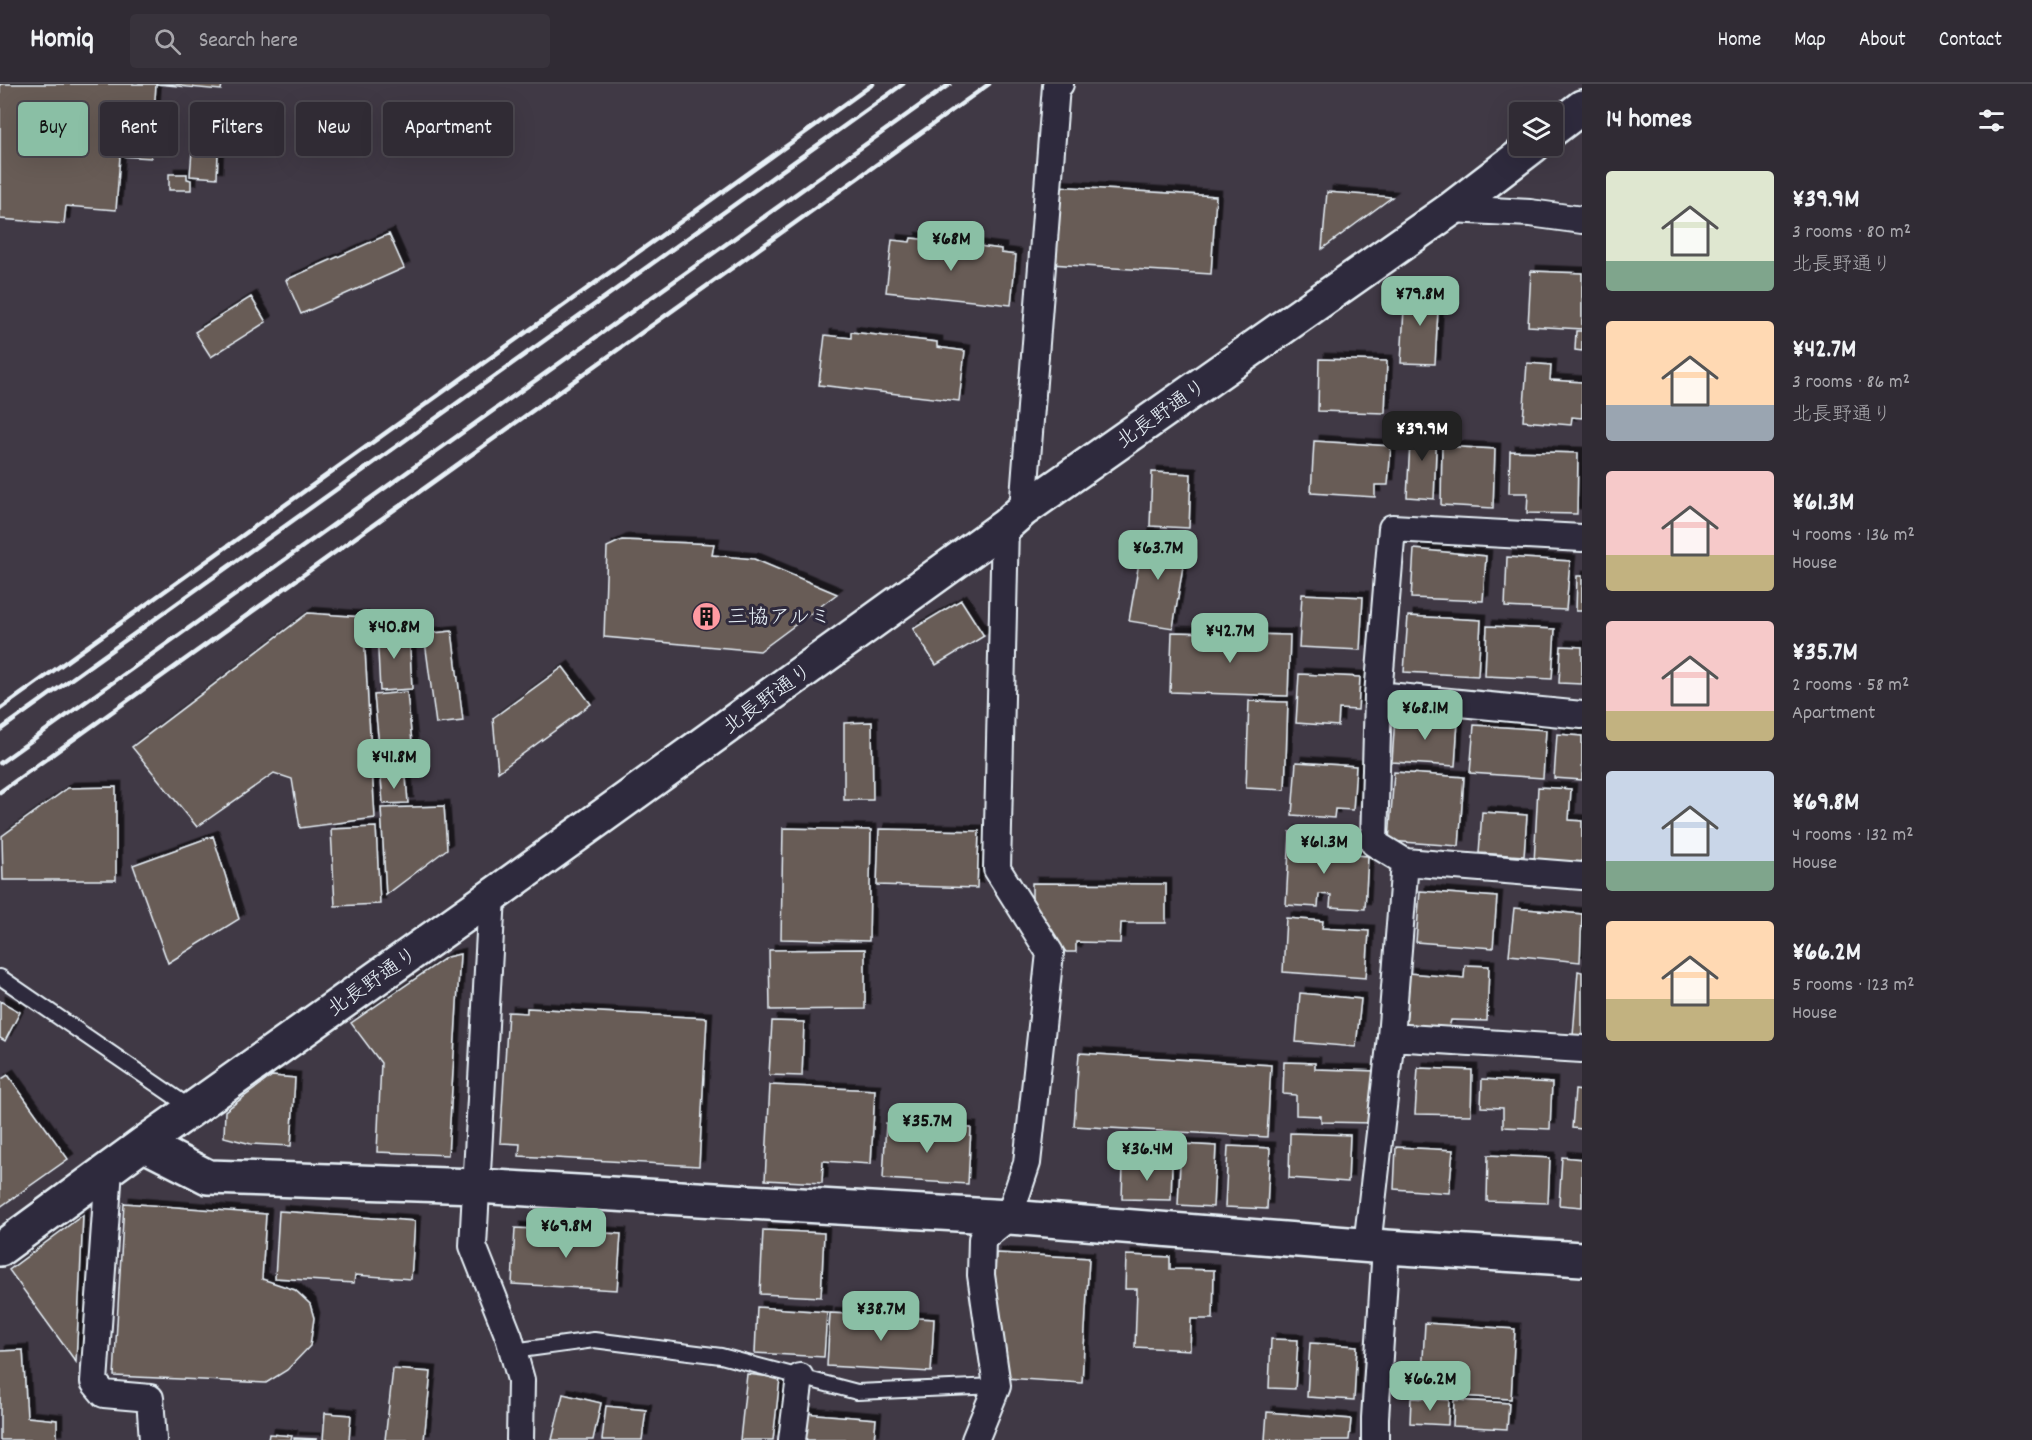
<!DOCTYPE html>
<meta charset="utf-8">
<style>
body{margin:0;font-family:Dekko,"Klee One",sans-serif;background:#38333c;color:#f1f3f6;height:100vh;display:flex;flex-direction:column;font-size:22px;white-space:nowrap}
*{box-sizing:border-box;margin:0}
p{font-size:20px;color:#a8a7ac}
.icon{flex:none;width:33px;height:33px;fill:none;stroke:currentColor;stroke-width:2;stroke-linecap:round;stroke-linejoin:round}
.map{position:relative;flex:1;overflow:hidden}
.details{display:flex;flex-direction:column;background:#302b34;width:450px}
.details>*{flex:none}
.guide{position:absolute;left:18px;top:18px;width:570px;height:54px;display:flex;gap:12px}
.tools{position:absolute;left:1509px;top:18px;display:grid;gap:12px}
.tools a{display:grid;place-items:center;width:54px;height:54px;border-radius:6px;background:#302b34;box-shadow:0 6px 24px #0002,0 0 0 2px #4b474f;font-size:30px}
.price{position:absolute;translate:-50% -51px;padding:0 14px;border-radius:12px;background:#8abfa5;color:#111;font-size:20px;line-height:39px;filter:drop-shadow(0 2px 3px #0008)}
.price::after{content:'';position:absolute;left:50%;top:36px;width:18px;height:14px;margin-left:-9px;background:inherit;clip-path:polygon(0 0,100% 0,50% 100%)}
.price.active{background:#222;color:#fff}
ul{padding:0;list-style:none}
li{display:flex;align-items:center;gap:18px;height:150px;padding:0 24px}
li span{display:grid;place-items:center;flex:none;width:168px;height:120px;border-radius:6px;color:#555}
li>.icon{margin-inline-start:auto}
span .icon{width:72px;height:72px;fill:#fffc;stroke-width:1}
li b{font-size:26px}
h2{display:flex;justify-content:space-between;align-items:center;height:72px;padding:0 24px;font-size:26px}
.tag{padding:0 21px;border-radius:6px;background:#302b34;box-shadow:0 6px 24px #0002,0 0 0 2px #4b474f;font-size:21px;line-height:54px}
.tag.active{background:#8abfa5;color:#111}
header{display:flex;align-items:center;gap:36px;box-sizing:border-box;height:84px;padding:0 30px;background:#302b34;border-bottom:2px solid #4b474f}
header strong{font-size:28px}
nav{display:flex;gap:33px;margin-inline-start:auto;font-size:21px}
.search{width:420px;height:54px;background:#38333c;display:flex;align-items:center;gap:15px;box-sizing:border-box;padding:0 21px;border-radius:6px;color:#a8a7ac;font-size:22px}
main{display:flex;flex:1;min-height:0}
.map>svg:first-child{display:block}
.building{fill:#675b57;stroke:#e8f1f8;stroke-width:1.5;filter:url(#shadow)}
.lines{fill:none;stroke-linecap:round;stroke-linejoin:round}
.lane-casing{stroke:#e8f1f8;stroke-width:18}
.street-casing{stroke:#e8f1f8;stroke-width:30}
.secondary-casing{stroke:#e8f1f8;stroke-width:38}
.lane{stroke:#2f2a3d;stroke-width:14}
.street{stroke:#2f2a3d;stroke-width:26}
.secondary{stroke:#2f2a3d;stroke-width:33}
.rail{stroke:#e8f1f8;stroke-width:4.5}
.labels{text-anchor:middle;stroke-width:6;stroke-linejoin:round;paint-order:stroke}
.street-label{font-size:21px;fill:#e8f1f8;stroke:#2f2a3d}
.poi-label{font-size:21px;fill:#e8f1f8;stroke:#2f2a3d;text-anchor:start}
</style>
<header>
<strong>Homiq</strong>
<div class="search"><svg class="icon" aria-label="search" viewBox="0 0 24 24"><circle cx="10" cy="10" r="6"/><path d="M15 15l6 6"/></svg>Search here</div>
<nav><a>Home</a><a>Map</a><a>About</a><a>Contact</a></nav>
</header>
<main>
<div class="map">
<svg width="1582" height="1356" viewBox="0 0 1582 1356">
<defs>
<filter id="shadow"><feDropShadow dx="5.5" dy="-5.5" stdDeviation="0" flood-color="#0009"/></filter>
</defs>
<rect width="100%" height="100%" fill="#403945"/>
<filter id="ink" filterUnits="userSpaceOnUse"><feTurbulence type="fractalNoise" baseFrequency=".0167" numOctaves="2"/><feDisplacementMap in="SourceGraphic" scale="12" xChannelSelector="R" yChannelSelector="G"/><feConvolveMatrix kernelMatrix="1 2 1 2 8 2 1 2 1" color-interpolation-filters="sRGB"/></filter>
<g filter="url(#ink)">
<path class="building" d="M0 0H156L151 74 120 72 116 126 66 122 64 140 0 135Z
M156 0H222L221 6Z
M192 67 218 69 217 94 190 92Z
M169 90H187V95L191 96V106H169Z
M1055 102 1216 112 1211 190 1050 180Z
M1327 108 1392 113 1322 165Z
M389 150 404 184 301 230 286 196Z
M911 154 939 157 938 162 971 165V161L1001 165V169L1016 171 1011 221 886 208 892 156 910 158Z
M1531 187 1582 189V245L1528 242Z
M1405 206 1439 208 1435 280 1401 279Z
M251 213 266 238 211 273 195 248Z
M1576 247H1582V267L1575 266Z
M851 248 937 258V263L965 267 959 317 819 301 825 251 851 254Z
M1319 275 1387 277 1385 329 1318 327Z
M1527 279 1551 281 1550 296 1582 298V334L1572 333 1571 341 1523 337Z
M1411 341 1437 344 1434 415 1407 413Z
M1314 357 1391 362 1388 401H1375V413L1311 409Z
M1442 362 1495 365 1493 424 1441 421Z
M1510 367 1578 369 1577 430 1527 429 1528 409H1509Z
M1152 388 1191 390 1189 444 1150 442Z
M1144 449 1187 457 1173 544 1129 537Z
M622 456 714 460 712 471 754 475 837 510 760 567 604 553 607 463Z
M1414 465 1486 472 1483 517 1411 514Z
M1507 473 1570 477 1566 526 1505 523Z
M1577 492H1582V527H1576Z
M1302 510 1363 513 1360 566 1299 563Z
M961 516 984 552 936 581 913 545Z
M308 529 363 533 375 734 300 744 292 695 274 689 197 743 132 663Z
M1408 532 1481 536 1478 592 1404 588Z
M1487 542 1555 545 1552 595 1485 592Z
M409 546 412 605 380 607 377 547Z
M452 547 463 637 436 640 424 550Z
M1172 548 1290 551 1288 612 1170 608Z
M1561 562 1582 563V600L1559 599Z
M563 583 591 620 498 688 493 634Z
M1299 590 1360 593 1358 626 1339 625 1338 642 1296 639Z
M407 608 415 689 382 692 374 611Z
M1249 617 1288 618 1285 706 1246 704Z
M1395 632 1458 637 1455 682 1392 678Z
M872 638 873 716H844V639Z
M1474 641 1546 646 1543 694 1470 689Z
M1557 650 1582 652V696L1554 694Z
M1296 678 1356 682 1353 726 1335 725 1334 734 1292 731Z
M1394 688 1464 693 1459 762 1389 757Z
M406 693 408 719 383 720 381 694Z
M116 703V796H3L2 752 68 704Z
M1538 703 1571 705 1569 736 1582 737V781L1534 779Z
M444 722 447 765 386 811 381 724Z
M1482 728 1527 731 1524 772 1479 769Z
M376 743 380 820 335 822 331 745Z
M783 744 871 746 869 857 781 855Z
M879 745 979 747 977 804 877 801Z
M1290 748 1320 749 1319 769 1368 772 1365 825 1330 823 1331 811 1319 810 1318 823 1286 821Z
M213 752 239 835 168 879 133 781Z
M1032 799 1166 800V839H1121L1120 859 1076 858V868H1066L1032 822Z
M1420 807 1497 813 1493 864 1416 858Z
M1514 824 1582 830 1580 878 1509 871Z
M1286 834 1323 837 1322 844 1369 847 1366 894 1283 888Z
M865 865V925L770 926 769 866Z
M460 870 448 1071 377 1068 381 979 351 939 447 873Z
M1465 881 1489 882 1487 937 1451 936 1449 943 1405 942 1408 889 1464 894Z
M1578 887 1582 888V953L1573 952Z
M1300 909 1361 915 1356 963 1296 958Z
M0 917 20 928 5 957 0 954Z
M527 924 707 934 699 1082 519 1072 520 1060 500 1059 508 928 527 929Z
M772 937 804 938 802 992 769 991Z
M1079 969 1271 981 1267 1053 1074 1042Z
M1284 978 1315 979V985L1377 987 1375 1039 1321 1038V1032L1296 1031V1011L1283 1010Z
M1418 984 1472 986 1471 1031 1415 1030Z
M8 991 68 1075 0 1123V996Z
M272 992 295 994 291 1062 251 1060 224 1053 225 1027Z
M1482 995 1552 999 1550 1045 1503 1043V1024L1481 1023Z
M770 1001 875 1006 871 1080 823 1077 822 1099 765 1096Z
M1575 1006 1582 1007V1045L1572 1044Z
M886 1039 971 1044 968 1100 883 1095Z
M1290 1049 1350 1051 1348 1098 1289 1094Z
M1181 1060 1216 1062 1213 1123 1178 1121Z
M1228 1062 1270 1064 1267 1125 1225 1123Z
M1396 1063 1453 1066 1449 1109 1394 1105Z
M1488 1071 1550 1074 1548 1119 1487 1117Z
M1562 1073 1582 1075V1123L1559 1121Z
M1123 1080 1172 1081 1171 1116 1122 1115Z
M124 1119 266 1130 262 1195 295 1206 310 1220 314 1234 310 1262 287 1286 266 1299 114 1292Z
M279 1127 415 1137 411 1195 355 1191 354 1199 275 1194Z
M83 1131 76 1278 9 1186Z
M515 1144 621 1150 617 1206 512 1200Z
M763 1146 824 1149 821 1213 760 1210Z
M996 1169 1089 1174 1082 1299 989 1293Z
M1126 1171 1170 1173V1185L1214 1186 1213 1235H1191L1190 1266 1135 1263 1137 1205H1125Z
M757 1223 827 1228 824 1273 755 1269Z
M830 1229 934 1235 931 1288 827 1282Z
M1425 1239 1515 1245 1511 1315 1421 1310Z
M1271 1255 1298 1256 1295 1305 1269 1304Z
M1310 1259 1357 1262 1354 1316 1307 1313Z
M23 1266 27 1333 57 1336V1356H0V1267Z
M393 1285 431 1288 424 1356H385Z
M747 1290 780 1294 773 1356H740Z
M563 1310 601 1319 593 1356H552Z
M1411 1314 1449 1316 1448 1341 1410 1339Z
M1454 1316 1509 1319 1507 1345 1453 1342Z
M606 1322 646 1326 642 1356H602Z
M1267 1328 1351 1335 1349 1356H1265Z
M325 1329 351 1331 349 1356H323Z
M804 1329 876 1335 874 1356H801Z
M269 1350 292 1352 291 1356H268Z
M294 1354 317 1355V1356H294Z"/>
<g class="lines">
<defs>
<path id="lane" d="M0 893 191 1024
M513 1267 594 1256 721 1272 857 1308 997 1302"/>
<path id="street" d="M1451 125 1530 129 1582 136
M1023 426 1056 2 1060 0
M1378 611 1582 631
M1405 778 1374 759 1378 611 1392 444 1582 454
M492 812 473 1162 509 1253 521 1296 520 1356
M1391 953 1582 965
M109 1085 94 1298 104 1310 150 1314 153 1356
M1367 1162 1391 953 1405 778 1582 792
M792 1356 800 1293
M975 1356 997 1302 981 1191 982 1155 1009 1133 1027 1079 1050 869 997 785 1005 442
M1375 1356V1334L1386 1163"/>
<path id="secondary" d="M1552 46 1582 23
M143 1060 208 1093 476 1102 1009 1133 1386 1163 1582 1175
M0 1165 143 1060 492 812 1005 442 1023 426 1451 125 1533 62"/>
</defs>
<use href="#lane" class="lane-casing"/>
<use href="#street" class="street-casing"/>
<use href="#secondary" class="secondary-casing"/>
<use href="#lane" class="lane"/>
<use href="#street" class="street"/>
<use href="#secondary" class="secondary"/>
<path class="rail" d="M0 625 873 0
M0 646 903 0
M0 679 950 0
M0 708 989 0"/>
</g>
</g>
<defs>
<symbol id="building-disc" viewBox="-11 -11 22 22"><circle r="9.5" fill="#ff9aa2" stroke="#2f2a3d"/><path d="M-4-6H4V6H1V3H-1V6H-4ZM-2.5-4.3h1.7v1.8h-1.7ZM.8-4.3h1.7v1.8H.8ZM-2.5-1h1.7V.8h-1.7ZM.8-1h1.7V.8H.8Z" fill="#111"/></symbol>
</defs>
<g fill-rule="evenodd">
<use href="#building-disc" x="690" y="516" width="33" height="33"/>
</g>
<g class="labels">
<g class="street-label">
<text transform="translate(1161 329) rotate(-35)" y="7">北長野通り</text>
<text transform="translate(767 614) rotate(-36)" y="7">北長野通り</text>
<text transform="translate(372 897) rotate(-35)" y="7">北長野通り</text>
</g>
<g class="poi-label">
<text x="727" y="539">三協アルミ</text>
</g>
</g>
</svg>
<div class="tools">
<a><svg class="icon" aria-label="layers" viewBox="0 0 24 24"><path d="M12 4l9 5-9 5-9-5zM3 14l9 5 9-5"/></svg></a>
</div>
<b class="price" style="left:951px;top:188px">¥68M</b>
<b class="price" style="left:1420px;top:243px">¥79.8M</b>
<b class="price active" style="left:1422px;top:378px">¥39.9M</b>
<b class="price" style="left:1158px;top:497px">¥63.7M</b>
<b class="price" style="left:394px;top:576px">¥40.8M</b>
<b class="price" style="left:1230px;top:580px">¥42.7M</b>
<b class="price" style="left:1425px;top:657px">¥68.1M</b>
<b class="price" style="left:394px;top:706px">¥41.8M</b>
<b class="price" style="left:1324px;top:791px">¥61.3M</b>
<b class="price" style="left:927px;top:1070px">¥35.7M</b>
<b class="price" style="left:1147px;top:1098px">¥36.4M</b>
<b class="price" style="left:566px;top:1175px">¥69.8M</b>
<b class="price" style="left:881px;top:1258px">¥38.7M</b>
<b class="price" style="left:1430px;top:1328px">¥66.2M</b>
<div class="guide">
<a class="tag active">Buy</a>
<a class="tag">Rent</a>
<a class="tag">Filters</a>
<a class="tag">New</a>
<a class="tag">Apartment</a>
</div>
</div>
<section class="details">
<h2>14 homes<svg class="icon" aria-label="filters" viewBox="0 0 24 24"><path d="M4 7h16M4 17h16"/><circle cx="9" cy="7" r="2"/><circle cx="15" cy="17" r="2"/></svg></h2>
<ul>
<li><span style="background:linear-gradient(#dfe7d0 75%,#7fa58c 0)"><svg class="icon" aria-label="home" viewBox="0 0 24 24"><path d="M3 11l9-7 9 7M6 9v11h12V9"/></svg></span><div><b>¥39.9M</b><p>3 rooms · 80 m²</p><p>北長野通り</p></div></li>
<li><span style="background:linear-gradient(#ffd9b3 70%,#9aa5b1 0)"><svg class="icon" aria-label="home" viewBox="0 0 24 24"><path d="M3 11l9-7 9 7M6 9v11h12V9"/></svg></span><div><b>¥42.7M</b><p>3 rooms · 86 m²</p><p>北長野通り</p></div></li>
<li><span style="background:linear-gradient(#f6c9c9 70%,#c2b280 0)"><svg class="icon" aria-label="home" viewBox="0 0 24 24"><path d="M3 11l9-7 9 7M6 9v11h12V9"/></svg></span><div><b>¥61.3M</b><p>4 rooms · 136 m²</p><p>House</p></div></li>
<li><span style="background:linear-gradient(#f6c9c9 75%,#c2b280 0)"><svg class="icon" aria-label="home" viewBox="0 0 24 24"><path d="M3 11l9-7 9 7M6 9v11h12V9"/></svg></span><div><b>¥35.7M</b><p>2 rooms · 58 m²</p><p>Apartment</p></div></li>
<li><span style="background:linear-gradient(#c9d6e8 75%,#7fa58c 0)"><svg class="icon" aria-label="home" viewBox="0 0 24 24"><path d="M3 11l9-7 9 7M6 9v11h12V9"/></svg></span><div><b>¥69.8M</b><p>4 rooms · 132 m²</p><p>House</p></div></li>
<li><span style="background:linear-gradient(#ffd9b3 65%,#c2b280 0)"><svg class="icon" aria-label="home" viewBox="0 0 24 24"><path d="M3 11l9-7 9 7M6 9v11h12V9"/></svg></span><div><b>¥66.2M</b><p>5 rooms · 123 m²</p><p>House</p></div></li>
</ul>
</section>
</main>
